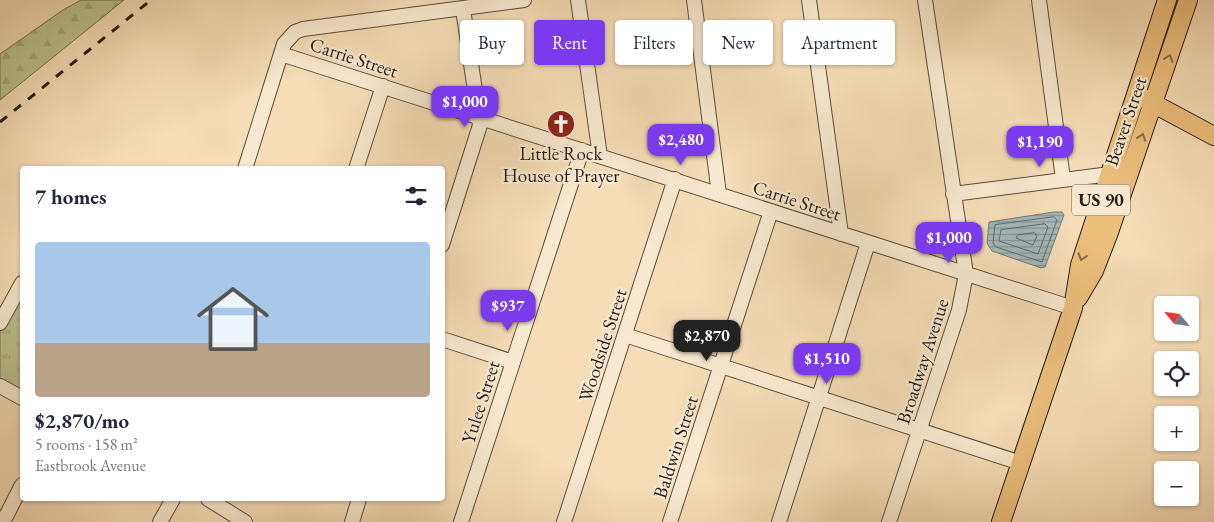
<!DOCTYPE html>
<meta charset="utf-8">
<style>
body{margin:0;font-family:"EB Garamond",serif;background:#f2f2f3;color:#1f2937;height:100vh;display:flex;flex-direction:column;font-size:19px;white-space:nowrap}
*{box-sizing:border-box;margin:0}
p{font-size:16px;color:#747a83}
.icon{flex:none;width:28px;height:28px;fill:none;stroke:currentColor;stroke-width:2;stroke-linecap:round;stroke-linejoin:round}
.map{position:relative;flex:1;overflow:hidden}
.drawer{position:absolute;left:20px;top:166px;width:425px;height:335px;display:flex;flex-direction:column;background:#fff;border-radius:5px;box-shadow:0 1px 4px #0004}
.drawer>*{flex:none}
.top-card{position:absolute;left:460px;top:20px;width:475px;height:45px;display:flex;gap:10px}
.needle{width:32px;rotate:299deg}
.tools{position:absolute;left:1154px;top:296px;display:grid;gap:10px}
.tools a{display:grid;place-items:center;width:45px;height:45px;border-radius:5px;background:#fff;box-shadow:0 1px 4px #0004;font-size:25px}
.price{position:absolute;translate:-50% -42px;padding:0 11px;border-radius:10px;background:#7c3aed;color:#fff;font-size:16px;line-height:32px;filter:drop-shadow(0 1px 2px #0008)}
.price::after{content:'';position:absolute;left:50%;top:30px;width:15px;height:11px;margin-left:-8px;background:inherit;clip-path:polygon(0 0,100% 0,50% 100%)}
.price.current{background:#222;color:#fff}
ul{padding:0;list-style:none}
li{display:grid;align-content:center;gap:10px;height:265px;padding:0 15px}
li+li{border-top:1px solid #e0e1e3}
li span{display:grid;place-items:center;height:155px;border-radius:5px;color:#555}
li>.icon{margin-inline-start:auto}
span .icon{width:90px;height:90px;fill:#fffc;stroke-width:1}
li b{font-size:21px}
h2{display:flex;justify-content:space-between;align-items:center;height:60px;padding:0 15px;font-size:21px}
.tag{padding:0 18px;border-radius:5px;background:#fff;box-shadow:0 1px 4px #0004;font-size:18px;line-height:45px}
.tag.current{background:#7c3aed;color:#fff}
.map>svg:first-child{display:block}
.forest{fill:url(#forest-firs);stroke:#706e52}
.park{fill:url(#park-tufts);stroke:#706e52}
.water{fill:url(#water-rules);stroke:#717979}
.lines{fill:none;stroke-linecap:round;stroke-linejoin:round}
.shore{stroke:#646968;stroke-width:1}
.minor-casing{stroke:#5a4b3e;stroke-width:16}
.major-casing{stroke:#261a15;stroke-width:20}
.minor{stroke:#f9e9d0;stroke-width:14}
.major{stroke:#ebbe7c;stroke-width:18}
.rail{stroke:#261a15;stroke-width:3;stroke-dasharray:9 9;stroke-linecap:butt}
.oneway{stroke:#886c48}
.labels{text-anchor:middle;stroke-width:4.5;stroke-linejoin:round;paint-order:stroke}
.shield{fill:#f9e9d0;stroke:#65584d;stroke-width:1}
.shield-label{font-size:18px;font-weight:bold;fill:#261a15}
.street-label{font-size:19px;fill:#261a15;stroke:#f9e9d0}
.poi-label{font-size:19px;fill:#261a15;stroke:#f9e9d0}
</style>
<div class="map">
<svg width="1214" height="522" viewBox="0 0 1214 522">
<defs>
<pattern id="forest-firs" width="22" height="20" patternUnits="userSpaceOnUse" patternTransform="scale(1.25)"><rect width="22" height="20" fill="#bbc18f"/><path d="M5 1l3.5 6h-7zM16 11l3.5 6h-7z" fill="#a1a57a"/></pattern>
<pattern id="park-tufts" width="24" height="20" patternUnits="userSpaceOnUse" patternTransform="scale(1.25)"><rect width="24" height="20" fill="#bbc18f"/><path d="M3 7l-1-3M5 7V3M7 7l1-3M15 17l-1-3M17 17v-4M19 17l1-3" fill="none" stroke="#a1a57a"/></pattern>
<pattern id="water-rules" width="6" height="5" patternUnits="userSpaceOnUse" patternTransform="scale(1.25)"><rect width="6" height="5" fill="#a3b8bb"/><path d="M0 2.5h6" fill="none" stroke="#859597"/></pattern>
</defs>
<rect width="100%" height="100%" fill="#f6ddb7"/>
<filter id="stains"><feTurbulence type="fractalNoise" baseFrequency=".004" numOctaves="4"/><feColorMatrix values="0 0 0 0 .2 0 0 0 0 .09 0 0 0 0 .02 0 0 0 .5 -.17"/></filter>
<radialGradient id="worn" r=".72"><stop offset=".6" stop-color="#630" stop-opacity="0"/><stop offset="1" stop-color="#630" stop-opacity=".3"/></radialGradient>
<path class="forest" d="M81 0H124L0 100V54L63 10Z"/>
<path class="park" d="M22 291V392L0 380V331Z"/>
<path class="water" d="M1054 212H1062L1064 215 1045 267 1041 268 992 251 987 243 989 222Z"/>
<g class="lines">
<path class="shore" d="M1054 217 1057 220 1042 262 996 247 993 243 995 225Z
M1045 224 1048 227 1038 254 999 241 1001 230Z
M1035 233 1037 236 1033 245 1016 238 1018 235Z"/>
<defs>
<path id="minor" d="M578 0 600 156
M694 0 719 194
M809 0 841 234
M1039 0 1063 179
M281 54 1073 308
M245 169 284 44 295 32 303 29 524 0
M356 169 383 86
M953 194 1118 173
M442 245 480 125 463 9
M0 323 22 283
M625 335 1021 463
M442 339 513 362
M0 386 22 398
M208 499 245 522
M3 522 22 485
M160 522 173 499
M352 522 359 499
M461 522 582 150
M564 522 675 179
M670 522 771 211
M779 522 868 243
M889 522 959 310 966 274 925 0"/>
<path id="major" d="M1143 98 1214 136
M1078 298 1094 271 1108 235 1188 0
M1001 522 1073 308 1080 265 1167 0"/>
</defs>
<use href="#minor" class="minor-casing"/>
<use href="#major" class="major-casing"/>
<use href="#minor" class="minor"/>
<use href="#major" class="major"/>
<path class="rail" d="M0 122 151 0"/>
</g>
<defs><path id="oneway-chevron" d="M-2-3.5L2.5 0L-2 3.5" fill="none" stroke-width="1.6" stroke-linecap="round" stroke-linejoin="round" transform="scale(1.25)"/></defs>
<g class="oneway">
<use href="#oneway-chevron" transform="translate(1169 58) rotate(-72)"/>
<use href="#oneway-chevron" transform="translate(1142 137) rotate(-71)"/>
<use href="#oneway-chevron" transform="translate(1082 257) rotate(108)"/>
</g>
<defs>
<symbol id="church-disc" viewBox="-11 -11 22 22"><circle r="9.5" fill="#8f2418" stroke="#f9e9d0"/><path d="M-1.2-6h2.4v3.5h3.3v2.4h-3.3V6h-2.4V-.1h-3.3v-2.4h3.3Z" fill="#fff"/></symbol>
</defs>
<g fill-rule="evenodd">
<use href="#church-disc" x="545" y="108" width="32" height="32"/>
</g>
<g class="labels">
<rect class="shield" x="1072" y="184.5" width="58" height="31" rx="4"/>
<g class="shield-label">
<text x="1101" y="206">US 90</text>
</g>
<g class="street-label">
<text transform="translate(354 57) rotate(18)" y="7">Carrie Street</text>
<text transform="translate(1125 121) rotate(-71)" y="7">Beaver Street</text>
<text transform="translate(797 200) rotate(18)" y="7">Carrie Street</text>
<text transform="translate(602 345) rotate(-72)" y="7">Woodside Street</text>
<text transform="translate(922 361) rotate(-72)" y="7">Broadway Avenue</text>
<text transform="translate(480 402) rotate(-72)" y="7">Yulee Street</text>
<text transform="translate(675 447) rotate(-72)" y="7">Baldwin Street</text>
</g>
<g class="poi-label">
<text x="561" y="160">Little Rock<tspan x="561" dy="22">House of Prayer</tspan></text>
</g>
</g>
<rect width="100%" height="100%" filter="url(#stains)"/>
<rect width="100%" height="100%" fill="url(#worn)"/>
</svg>
<div class="tools">
<a><svg class="needle" viewBox="-14 -14 28 28"><path d="M0-13l5 13h-10z" fill="#e53935"/><path d="M0 13l5-13h-10z" fill="#747a83"/></svg></a>
<a><svg class="icon" aria-label="locate" viewBox="0 0 24 24"><circle cx="12" cy="12" r="6"/><path d="M12 2v4M12 18v4M2 12h4M18 12h4"/></svg></a>
<a>+</a>
<a>−</a>
</div>
<b class="price" style="left:465px;top:128px">$1,000</b>
<b class="price" style="left:681px;top:166px">$2,480</b>
<b class="price" style="left:1040px;top:168px">$1,190</b>
<b class="price" style="left:949px;top:264px">$1,000</b>
<b class="price" style="left:508px;top:332px">$937</b>
<b class="price current" style="left:707px;top:362px">$2,870</b>
<b class="price" style="left:827px;top:385px">$1,510</b>
<div class="top-card">
<a class="tag">Buy</a>
<a class="tag current">Rent</a>
<a class="tag">Filters</a>
<a class="tag">New</a>
<a class="tag">Apartment</a>
</div>
<section class="drawer">
<h2>7 homes<svg class="icon" aria-label="filters" viewBox="0 0 24 24"><path d="M4 7h16M4 17h16"/><circle cx="9" cy="7" r="2"/><circle cx="15" cy="17" r="2"/></svg></h2>
<ul>
<li><span style="background:linear-gradient(#a9c7e8 65%,#b9a48a 0)"><svg class="icon" aria-label="home" viewBox="0 0 24 24"><path d="M3 11l9-7 9 7M6 9v11h12V9"/></svg></span><div><b>$2,870/mo</b><p>5 rooms · 158 m²</p><p>Eastbrook Avenue</p></div></li>
</ul>
</section>
</div>
